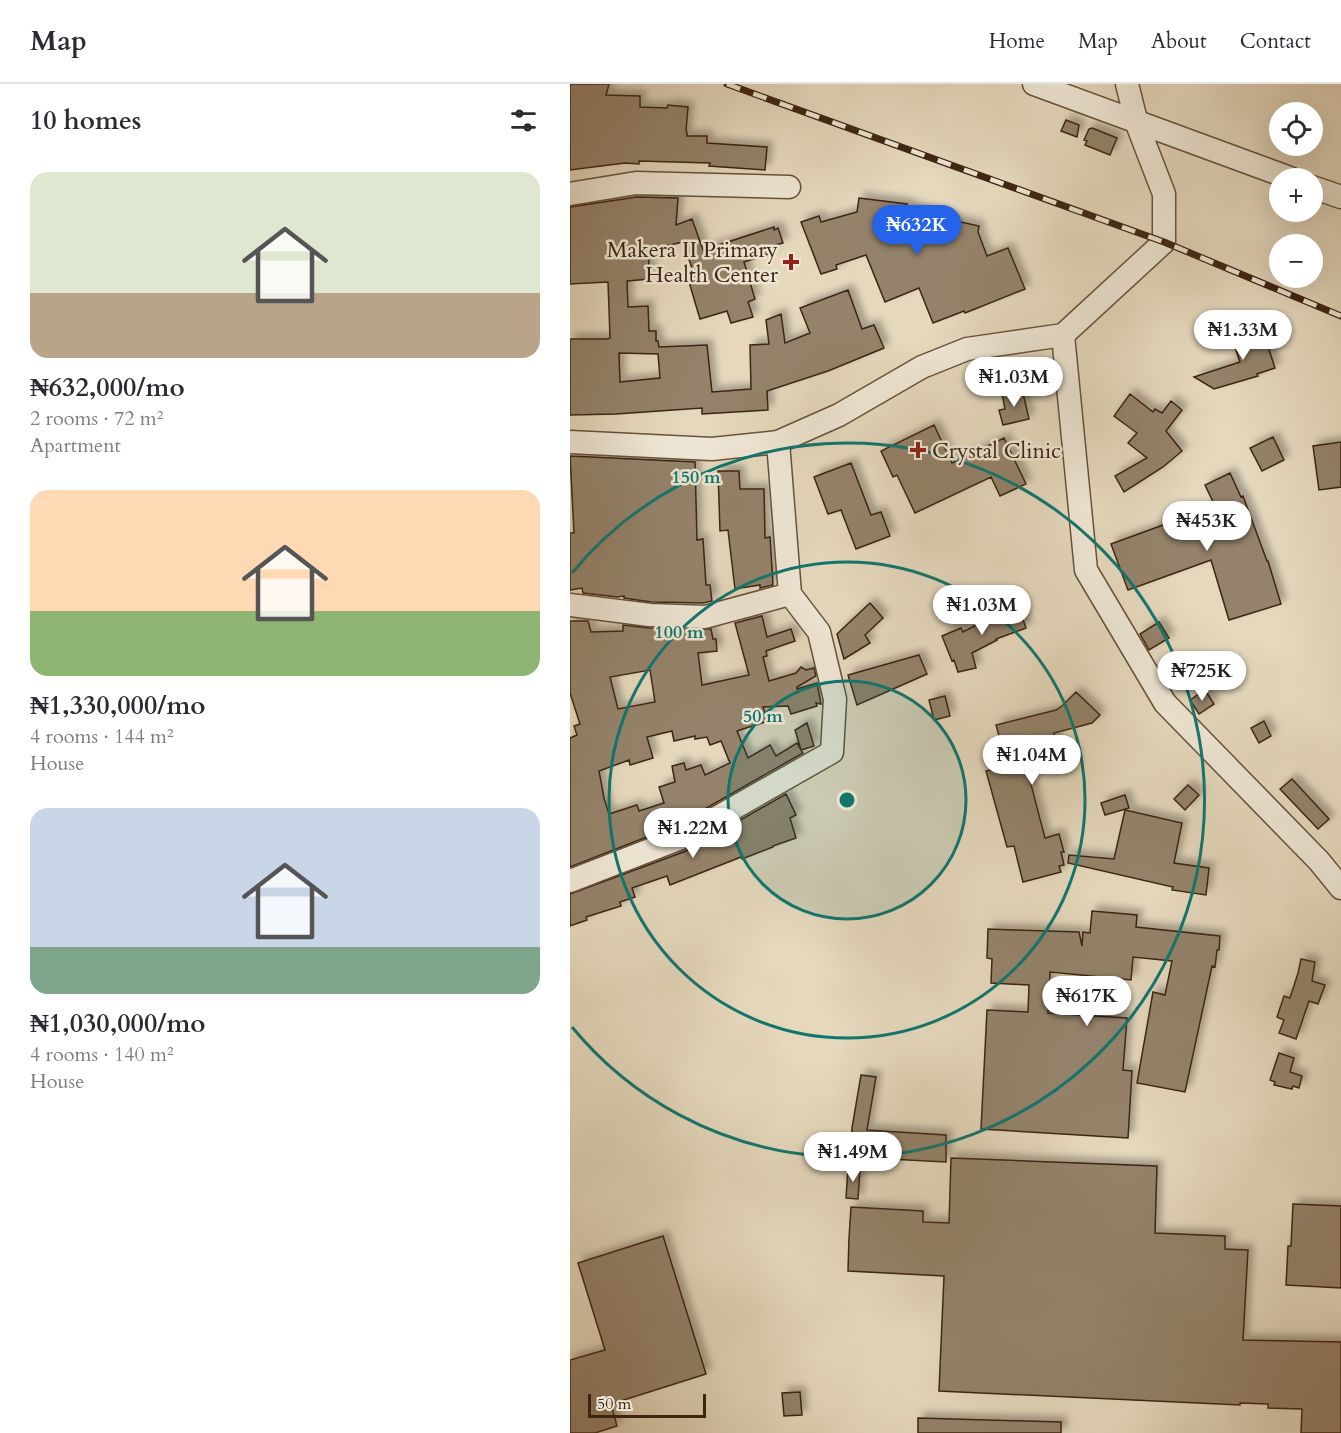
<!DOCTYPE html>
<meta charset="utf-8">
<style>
body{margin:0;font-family:Cardo,serif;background:#f2f2f3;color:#2b2b33;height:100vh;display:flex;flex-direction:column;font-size:22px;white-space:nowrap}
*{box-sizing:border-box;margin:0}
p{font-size:20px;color:#7c7c81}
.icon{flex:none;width:33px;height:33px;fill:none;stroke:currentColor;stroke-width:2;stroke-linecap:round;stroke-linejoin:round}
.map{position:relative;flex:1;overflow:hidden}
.drawer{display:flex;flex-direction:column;background:#fff;width:570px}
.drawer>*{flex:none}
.buttons{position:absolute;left:699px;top:18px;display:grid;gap:12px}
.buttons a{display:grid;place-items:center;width:54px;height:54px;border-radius:50%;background:#fff;box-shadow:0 6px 24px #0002;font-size:30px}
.scale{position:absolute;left:18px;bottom:15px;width:118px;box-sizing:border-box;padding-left:6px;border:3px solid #3d2512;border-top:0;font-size:16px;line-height:21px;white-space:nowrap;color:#3d2512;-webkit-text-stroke:4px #eee6d4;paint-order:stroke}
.price{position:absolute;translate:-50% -51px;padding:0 14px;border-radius:21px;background:#fff;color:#222;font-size:20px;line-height:39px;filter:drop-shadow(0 2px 3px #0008)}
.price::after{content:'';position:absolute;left:50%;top:36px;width:18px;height:14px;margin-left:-9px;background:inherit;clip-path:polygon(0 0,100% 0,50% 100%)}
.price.selected{background:#2563eb;color:#fff}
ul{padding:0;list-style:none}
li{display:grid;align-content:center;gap:12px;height:318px;padding:0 30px}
li span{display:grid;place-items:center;height:186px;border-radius:18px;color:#555}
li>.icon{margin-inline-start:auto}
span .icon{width:108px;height:108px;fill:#fffc;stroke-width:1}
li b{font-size:26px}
h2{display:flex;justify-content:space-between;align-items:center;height:72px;padding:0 30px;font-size:26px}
header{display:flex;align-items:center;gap:36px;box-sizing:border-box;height:84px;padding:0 30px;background:#fff;border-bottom:2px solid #e1e1e2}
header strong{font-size:28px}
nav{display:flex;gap:33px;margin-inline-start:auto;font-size:21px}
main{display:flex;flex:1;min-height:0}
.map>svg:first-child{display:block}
.building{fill:#94826b;stroke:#3d2512;stroke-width:1.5;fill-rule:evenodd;filter:url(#shadow)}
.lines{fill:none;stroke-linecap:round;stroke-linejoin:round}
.minor-casing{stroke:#67523d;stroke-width:25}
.minor{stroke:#eee6d4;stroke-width:22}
.rail-casing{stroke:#3d2512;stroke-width:7}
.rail{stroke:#eee6d4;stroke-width:4.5;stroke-dasharray:14;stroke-linecap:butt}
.ring{fill:none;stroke:#0f766e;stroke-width:3}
.poi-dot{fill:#8f2418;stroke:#eee6d4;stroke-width:2}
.labels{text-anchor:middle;stroke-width:5;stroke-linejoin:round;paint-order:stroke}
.poi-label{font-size:22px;fill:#3d2512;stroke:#eee6d4;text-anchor:end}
.centre{fill:#0f766e;stroke:#eee6d4;stroke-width:3}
.ring-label{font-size:18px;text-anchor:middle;font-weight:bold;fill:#0f766e;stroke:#eee6d4;stroke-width:5;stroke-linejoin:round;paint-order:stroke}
</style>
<header>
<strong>Map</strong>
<nav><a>Home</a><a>Map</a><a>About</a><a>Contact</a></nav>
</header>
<main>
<section class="drawer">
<h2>10 homes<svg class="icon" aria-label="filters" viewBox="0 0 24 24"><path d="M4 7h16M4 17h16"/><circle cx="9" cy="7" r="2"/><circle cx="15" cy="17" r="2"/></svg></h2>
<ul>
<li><span style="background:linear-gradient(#dfe7d0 65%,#b9a48a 0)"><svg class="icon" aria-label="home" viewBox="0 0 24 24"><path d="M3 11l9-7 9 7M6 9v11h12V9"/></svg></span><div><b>₦632,000/mo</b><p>2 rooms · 72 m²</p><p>Apartment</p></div></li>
<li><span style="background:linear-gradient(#ffd9b3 65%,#8fb573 0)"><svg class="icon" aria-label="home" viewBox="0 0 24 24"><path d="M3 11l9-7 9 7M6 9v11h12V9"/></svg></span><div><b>₦1,330,000/mo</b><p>4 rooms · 144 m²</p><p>House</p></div></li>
<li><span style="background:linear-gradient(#c9d6e8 75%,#7fa58c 0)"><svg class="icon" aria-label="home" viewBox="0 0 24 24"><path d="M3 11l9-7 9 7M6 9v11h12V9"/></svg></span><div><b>₦1,030,000/mo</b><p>4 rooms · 140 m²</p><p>House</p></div></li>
</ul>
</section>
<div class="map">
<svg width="771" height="1349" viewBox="0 0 771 1349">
<defs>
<filter id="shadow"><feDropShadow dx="5.5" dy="-5.5" stdDeviation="3" flood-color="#0004"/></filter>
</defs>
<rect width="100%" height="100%" fill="#e5d8bd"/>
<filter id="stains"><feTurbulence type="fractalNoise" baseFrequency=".00333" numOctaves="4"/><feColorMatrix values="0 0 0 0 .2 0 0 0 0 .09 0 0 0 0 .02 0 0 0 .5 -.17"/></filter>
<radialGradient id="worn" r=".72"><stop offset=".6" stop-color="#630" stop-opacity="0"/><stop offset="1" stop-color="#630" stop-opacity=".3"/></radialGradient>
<path class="building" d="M0 0H39L36 11 70 12V23L97 24 98 21 118 23 116 47 117 48V52H137V59L197 63 195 86 139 82 140 79 69 77V80L55 79 0 86Z
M496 36 509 41 507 53 491 47Z
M522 44 547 54 540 71 515 61 517 57 514 56 519 45Z
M67 113 108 114 106 141 122 135 133 166 204 143V146L208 144 213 159 201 162 202 169 174 178 185 215 178 218 183 233 161 239 157 227 130 235 119 198 126 196 113 158 78 166 80 195 57 197 58 223 78 222 79 247H86V257H88L89 263 137 261 142 308 181 305 180 261 199 260 196 236 211 230 215 259 240 249 230 224 278 206 292 245 304 241 314 264 258 287 197 307 198 326 132 330V324L46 330 0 331V255H37L40 254 38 198 0 200V123ZM49 269 88 270 90 294 50 298Z
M289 114 337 120V122L382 136 409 142 408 148 417 172 438 164 455 205 395 229 394 227 363 239 349 204 315 218 296 171 266 181 267 185 251 190 231 138 249 132 251 138 287 128Z
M692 244 705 284 687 290 688 292 644 305 624 293 670 278 662 254Z
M452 305 459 335 433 341 429 326 435 325 432 309Z
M560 310 583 328 585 325 592 329 601 317 612 326 596 347 612 367 593 383 554 408 545 392 577 374 558 359 567 349 544 332Z
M364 341 382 379 434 354 456 400 430 412 421 393 345 429 327 391 323 393 311 367Z
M703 353 714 376 692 387 680 364Z
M771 358V403L749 406 743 362Z
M0 372 125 378 127 456 133 455 136 501H140L142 517 133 519 81 518 54 514V512L47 513 13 509 12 504 0 506V449H4Z
M281 379 301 431 311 428 320 452 286 465 271 426 258 430 244 393Z
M148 387H169L170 405H194L195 454 200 453 203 501 190 504V501L165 505 158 446 150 447Z
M660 389 671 413 673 412 697 477H698L711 520 659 536 641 476 558 506 541 460 645 422 635 401Z
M300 519 313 534 295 551 300 559 274 575 267 550Z
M448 521 456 544 426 555 427 556 402 569 406 584 388 588 384 576 382 577 372 552 391 544 393 548 422 533 421 530Z
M192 532 197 553 221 545 225 557 196 567 197 572 193 573 199 597 226 589 231 583 236 586 244 584 246 592 227 603V605L247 599 251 620 246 619 247 622 221 630 218 622 193 623 198 637 167 647 178 674 200 661 206 672 227 659 233 669 105 742 0 783V654L7 651 4 642 10 640 0 609V537H18L21 548 53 547V541L79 544 141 545 143 555H146L147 567 128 569 132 601 179 591 165 539ZM80 586 85 618 48 625 40 593ZM102 647 104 657 125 652V655L137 653 140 661 151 657 160 679 135 691 131 681 116 686 114 679 102 682 105 698 89 703 94 719 69 727 67 721 39 730 34 714 29 687 59 676 60 681 83 674 77 653Z
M589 538 599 554 579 566 570 550Z
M349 571 357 590 287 621 278 591Z
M635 606 644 620 629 630 620 616Z
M506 608 530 631 522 639 484 649 487 661 453 670 475 754 489 750 494 768H491L494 781 489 782 491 788 453 798 444 762 437 763 416 687 437 682 426 641 486 626 492 622Z
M375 612 380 632 364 636 359 616Z
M694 637 701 652 689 659 681 644Z
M237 639 244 662 231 666 225 646Z
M722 695 759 735 748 745 710 705Z
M618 701 629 711 615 726 604 715Z
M216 710 226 731 220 734 226 754 203 762V763L172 775 171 773 100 801 97 792 62 804 65 813 50 818 51 822 16 833 17 836 0 842V810L116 767Z
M555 711 559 724 535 731 531 719Z
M555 726 612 739 604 779 639 784 636 811 602 806 603 803 498 779 499 771 544 775Z
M522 827 567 831 566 843 650 852 649 866H647L645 883 642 882 615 1008 567 999 583 908 595 911 602 877 563 873 561 896 480 888 478 929 557 934 553 986 562 987 558 1054 411 1045 417 926 458 928 459 901 421 899 422 875 417 874 418 845 509 848 512 862 513 848 520 849Z
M731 875 745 878 742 897 755 901 748 920 739 917 726 955 709 949 714 936 707 933 714 912 720 914 728 889Z
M709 969 724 974 720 988 732 992 729 1004 723 1002 722 1005 704 1001 705 998 700 996Z
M291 991 306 993 297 1046 376 1051V1078L281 1073 282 1044Z
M381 1074 587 1082 585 1149 655 1152V1165L678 1166 673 1256 771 1258V1349H731L732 1325 698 1324V1320L670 1319V1321L369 1307 374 1192 278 1187 279 1154 281 1123 353 1127V1138L379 1139Z
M278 1084 290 1085 288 1115 276 1114Z
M723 1120 771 1122V1204L716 1201 718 1162H721Z
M93 1152 136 1290 41 1320 47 1342 25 1349H0V1276L35 1266 8 1179Z
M230 1308 232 1331 214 1332 212 1309Z
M348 1334 491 1338V1349H348Z"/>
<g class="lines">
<defs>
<path id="minor" d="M464 0 720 94
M742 103 771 113
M0 110 66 99 219 103
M493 251 516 486 595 619 749 777 771 804
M0 358 142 365 208 358 269 331 352 283 397 265 493 251 594 158V110L567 40 557 0
M0 521 80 531 135 533 220 510 208 358
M0 797 111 754 262 668 265 615 249 548 220 510"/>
</defs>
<use href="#minor" class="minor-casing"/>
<use href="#minor" class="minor"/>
<defs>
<path id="rail" d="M157 0 594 158 771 232"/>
</defs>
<use href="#rail" class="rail-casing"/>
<use href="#rail" class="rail"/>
</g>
<circle cx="277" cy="716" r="119" fill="#0f766e" fill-opacity=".12"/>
<g class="ring">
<circle cx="277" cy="716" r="119"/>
<circle cx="277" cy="716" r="238"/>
<path d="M2 489A357 357 0 1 1 2 943"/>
</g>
<g class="poi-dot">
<path d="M218 169h6v6h6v6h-6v6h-6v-6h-6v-6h6z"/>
<path d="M345 357h6v6h6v6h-6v6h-6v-6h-6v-6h6z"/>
</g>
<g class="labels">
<g class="poi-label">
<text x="208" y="173">Makera II Primary<tspan x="208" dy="25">Health Center</tspan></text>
<text x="362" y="374" text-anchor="start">Crystal Clinic</text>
</g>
</g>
<circle cx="277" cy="716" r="9" class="centre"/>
<g class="ring-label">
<text x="126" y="399">150 m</text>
<text x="109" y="554">100 m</text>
<text x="193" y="638">50 m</text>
</g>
<rect width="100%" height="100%" filter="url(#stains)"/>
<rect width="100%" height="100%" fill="url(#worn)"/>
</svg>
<div class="buttons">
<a><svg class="icon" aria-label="locate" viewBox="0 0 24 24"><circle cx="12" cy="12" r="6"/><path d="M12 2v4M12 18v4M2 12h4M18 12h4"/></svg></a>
<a>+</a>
<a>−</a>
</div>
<div class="scale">50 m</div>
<b class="price selected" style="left:347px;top:172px">₦632K</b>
<b class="price" style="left:673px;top:277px">₦1.33M</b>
<b class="price" style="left:444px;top:324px">₦1.03M</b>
<b class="price" style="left:637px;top:468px">₦453K</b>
<b class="price" style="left:412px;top:552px">₦1.03M</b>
<b class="price" style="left:632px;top:618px">₦725K</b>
<b class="price" style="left:462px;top:702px">₦1.04M</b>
<b class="price" style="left:123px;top:775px">₦1.22M</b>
<b class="price" style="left:517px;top:943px">₦617K</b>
<b class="price" style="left:283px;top:1099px">₦1.49M</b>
</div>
</main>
